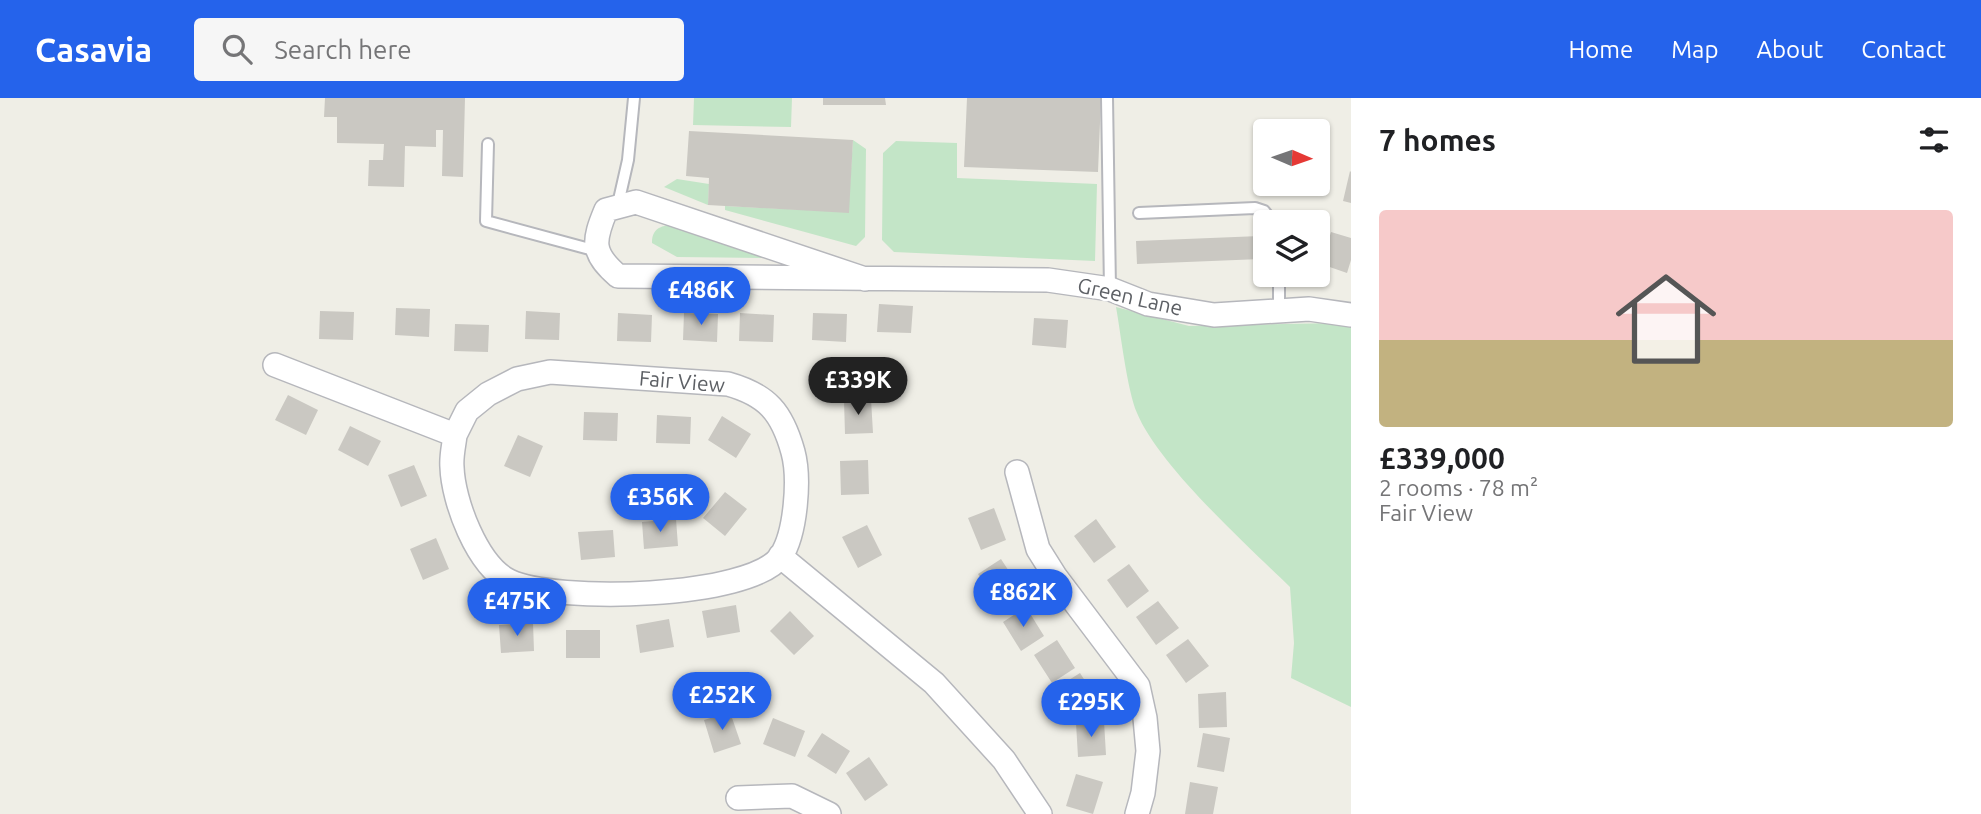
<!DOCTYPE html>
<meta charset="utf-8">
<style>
body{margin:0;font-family:Ubuntu,sans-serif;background:#f6f6f6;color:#202124;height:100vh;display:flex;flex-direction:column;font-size:26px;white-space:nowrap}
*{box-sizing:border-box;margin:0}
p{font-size:23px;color:#757577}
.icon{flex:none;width:38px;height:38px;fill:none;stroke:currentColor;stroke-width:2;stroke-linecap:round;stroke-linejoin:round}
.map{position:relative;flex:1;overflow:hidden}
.drawer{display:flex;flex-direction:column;background:#fff;width:630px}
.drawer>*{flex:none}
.needle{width:46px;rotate:92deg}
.fabs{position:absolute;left:1253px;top:21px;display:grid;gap:14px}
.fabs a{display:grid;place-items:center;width:77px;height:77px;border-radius:7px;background:#fff;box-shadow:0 2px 5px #0004;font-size:35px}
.price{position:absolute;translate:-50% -60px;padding:0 16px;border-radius:24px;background:#2563eb;color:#fff;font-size:23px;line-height:46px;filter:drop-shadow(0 2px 4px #0008)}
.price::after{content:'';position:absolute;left:50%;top:42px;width:21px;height:16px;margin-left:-10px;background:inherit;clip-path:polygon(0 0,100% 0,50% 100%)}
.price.current{background:#222;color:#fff}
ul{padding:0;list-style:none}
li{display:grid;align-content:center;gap:14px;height:371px;padding:0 28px}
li+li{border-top:2px solid #e0e0e0}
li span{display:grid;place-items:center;height:217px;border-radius:7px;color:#555}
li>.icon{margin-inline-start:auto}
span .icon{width:126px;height:126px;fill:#fffc;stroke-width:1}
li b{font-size:30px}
h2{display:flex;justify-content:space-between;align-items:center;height:84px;padding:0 28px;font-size:30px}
header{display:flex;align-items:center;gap:42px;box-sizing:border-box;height:98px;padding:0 35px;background:#2563eb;color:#fff}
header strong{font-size:33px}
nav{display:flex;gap:38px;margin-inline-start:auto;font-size:24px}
.search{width:490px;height:63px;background:#f6f6f6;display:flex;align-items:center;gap:18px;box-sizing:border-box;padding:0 24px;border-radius:7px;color:#757577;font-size:26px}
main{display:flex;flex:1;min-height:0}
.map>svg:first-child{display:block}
.green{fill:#c3e5c7}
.building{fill:#cac8c2}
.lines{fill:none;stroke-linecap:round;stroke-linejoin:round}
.service-casing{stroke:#b6b7bc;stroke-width:14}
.minor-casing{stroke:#b6b7bc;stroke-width:26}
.service{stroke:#fff;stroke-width:10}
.minor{stroke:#fff;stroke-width:23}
.labels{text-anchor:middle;stroke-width:5;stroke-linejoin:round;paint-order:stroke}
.street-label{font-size:21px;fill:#5d6065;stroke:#fff}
</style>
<header>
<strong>Casavia</strong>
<div class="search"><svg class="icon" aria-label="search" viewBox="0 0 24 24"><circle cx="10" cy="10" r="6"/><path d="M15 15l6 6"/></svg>Search here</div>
<nav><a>Home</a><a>Map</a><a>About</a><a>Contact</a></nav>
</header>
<main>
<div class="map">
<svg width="1351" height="716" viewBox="0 0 1351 716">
<rect width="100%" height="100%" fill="#efeee6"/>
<path class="green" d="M694 0H792L791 29 693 27Z
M853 42 866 51 865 139 856 148 725 112V108L848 114Z
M896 43 957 45V80L1097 86 1095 163 894 154 882 142 883 55Z
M677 81 709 86 708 107 664 89Z
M679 125 768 160 677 159 652 145C652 127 665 128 679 125Z
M1116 209 1189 228 1338 225 1351 227V609L1291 580 1294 545 1290 489C1247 447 1159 368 1137 315 1127 291 1121 237 1116 209Z"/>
<path class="building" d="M325 0H465L463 79 442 78 443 32H436V49L405 48 404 89 368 88 369 62H383L384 46 337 45V19H324Z
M823 0H885L886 7H823Z
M967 0H1101L1098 74 964 69Z
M689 33 853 42 849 115 708 107 709 80 686 78Z
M1350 73 1351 74V105L1343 103Z
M1331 134 1351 140V162L1347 175 1321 166Z
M1260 138 1261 161 1137 166 1136 143Z
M879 206 913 208 911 235 877 234Z
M396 210 430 211 429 239 395 237Z
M320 213 354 214 353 242 319 241Z
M526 213 560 215 559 242 525 241Z
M618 215 652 217 651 244 617 243Z
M684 215 718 216 717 244 683 242Z
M740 215 774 217 773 244 739 243Z
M813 215 847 216 846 244 812 242Z
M1034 220 1068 222 1066 250 1032 247Z
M455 226 489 227 488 254 454 253Z
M288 297 318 312 306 337 275 322Z
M871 301 873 335 845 336 844 302Z
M584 314 618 315 617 343 583 342Z
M657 317 691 319 690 346 656 345Z
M722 318 751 336 736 360 708 342Z
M350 328 381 343 368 368 338 352Z
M518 337 543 348 530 379 504 368Z
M868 362 869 396 841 397 840 363Z
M414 367 427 398 401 409 388 377Z
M725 394 747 411 725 438 703 420Z
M994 410 1006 442 981 452 968 420Z
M676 421 678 448 644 451 642 424Z
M1096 421 1116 449 1094 465 1074 438Z
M867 427 882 457 858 470 842 439Z
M613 432 615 459 581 462 578 434Z
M436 440 449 471 423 482 410 451Z
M1001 461 1020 490 997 505 978 476Z
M1129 466 1149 493 1127 510 1107 482Z
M1158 503 1179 530 1156 547 1136 519Z
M736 507 740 534 707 540 702 513Z
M1026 509 1044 538 1021 553 1003 524Z
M790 513 814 538 794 557 770 533Z
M669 521 674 549 640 555 636 527Z
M533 525 534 553 501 555 499 527Z
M566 532H600V560H566Z
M1188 541 1209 568 1186 585 1166 557Z
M1057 542 1075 570 1052 585 1034 557Z
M1080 575 1098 603 1075 618 1056 590Z
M1226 594 1227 629 1199 630 1198 596Z
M730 614 741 646 714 655 704 622Z
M773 620 805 633 795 659 763 646Z
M1104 623 1106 657 1078 659 1076 625Z
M822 635 850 653 836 676 807 658Z
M1203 635 1230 640 1224 674 1197 669Z
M869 659 888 687 865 703 846 675Z
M1076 676 1103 684 1093 716 1066 708Z
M1190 684 1218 689 1213 716H1185Z"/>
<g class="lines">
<defs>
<path id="service" d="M1107 0 1110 191
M488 46 486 123 597 153
M618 106 628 62 634 0
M1139 115 1255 110 1264 113 1273 124
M1279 177V212"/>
<path id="minor" d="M865 181 636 104 606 112C593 143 591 155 618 178L1048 182 1110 191 1148 206 1214 217 1309 211 1351 217
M275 267 455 337C454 347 451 358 452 369 453 403 477 467 509 483 554 505 751 501 781 458 796 435 800 380 793 354 782 314 767 297 728 286L550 274 517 281 488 296 467 313 455 337
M1017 374 1038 451 1055 478 1138 588 1145 620 1148 653 1143 695 1137 716
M780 458 934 585 1004 662 1040 716
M738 700 792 698 829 716"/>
</defs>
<use href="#service" class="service-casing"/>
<use href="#minor" class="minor-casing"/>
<use href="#service" class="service"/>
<use href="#minor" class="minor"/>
</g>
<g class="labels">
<g class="street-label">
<text transform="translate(1130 199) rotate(13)" y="7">Green Lane</text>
<text transform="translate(682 284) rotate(5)" y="7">Fair View</text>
</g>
</g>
</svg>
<div class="fabs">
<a><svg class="needle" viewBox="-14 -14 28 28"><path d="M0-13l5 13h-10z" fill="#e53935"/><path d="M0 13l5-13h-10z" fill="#757577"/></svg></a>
<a><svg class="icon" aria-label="layers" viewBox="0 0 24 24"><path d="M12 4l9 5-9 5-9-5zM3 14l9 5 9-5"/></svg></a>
</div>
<b class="price" style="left:701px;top:229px">£486K</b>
<b class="price current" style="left:858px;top:319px">£339K</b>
<b class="price" style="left:660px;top:436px">£356K</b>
<b class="price" style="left:1023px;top:531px">£862K</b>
<b class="price" style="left:517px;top:540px">£475K</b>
<b class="price" style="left:722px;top:634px">£252K</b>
<b class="price" style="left:1091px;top:641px">£295K</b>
</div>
<section class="drawer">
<h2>7 homes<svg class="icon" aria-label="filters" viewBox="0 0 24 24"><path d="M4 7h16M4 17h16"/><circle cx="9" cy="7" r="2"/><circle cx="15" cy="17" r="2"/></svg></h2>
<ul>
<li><span style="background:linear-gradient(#f6c9c9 60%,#c2b280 0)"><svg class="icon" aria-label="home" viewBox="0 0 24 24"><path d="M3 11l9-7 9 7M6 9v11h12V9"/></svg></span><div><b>£339,000</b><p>2 rooms · 78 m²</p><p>Fair View</p></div></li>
</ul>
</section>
</main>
